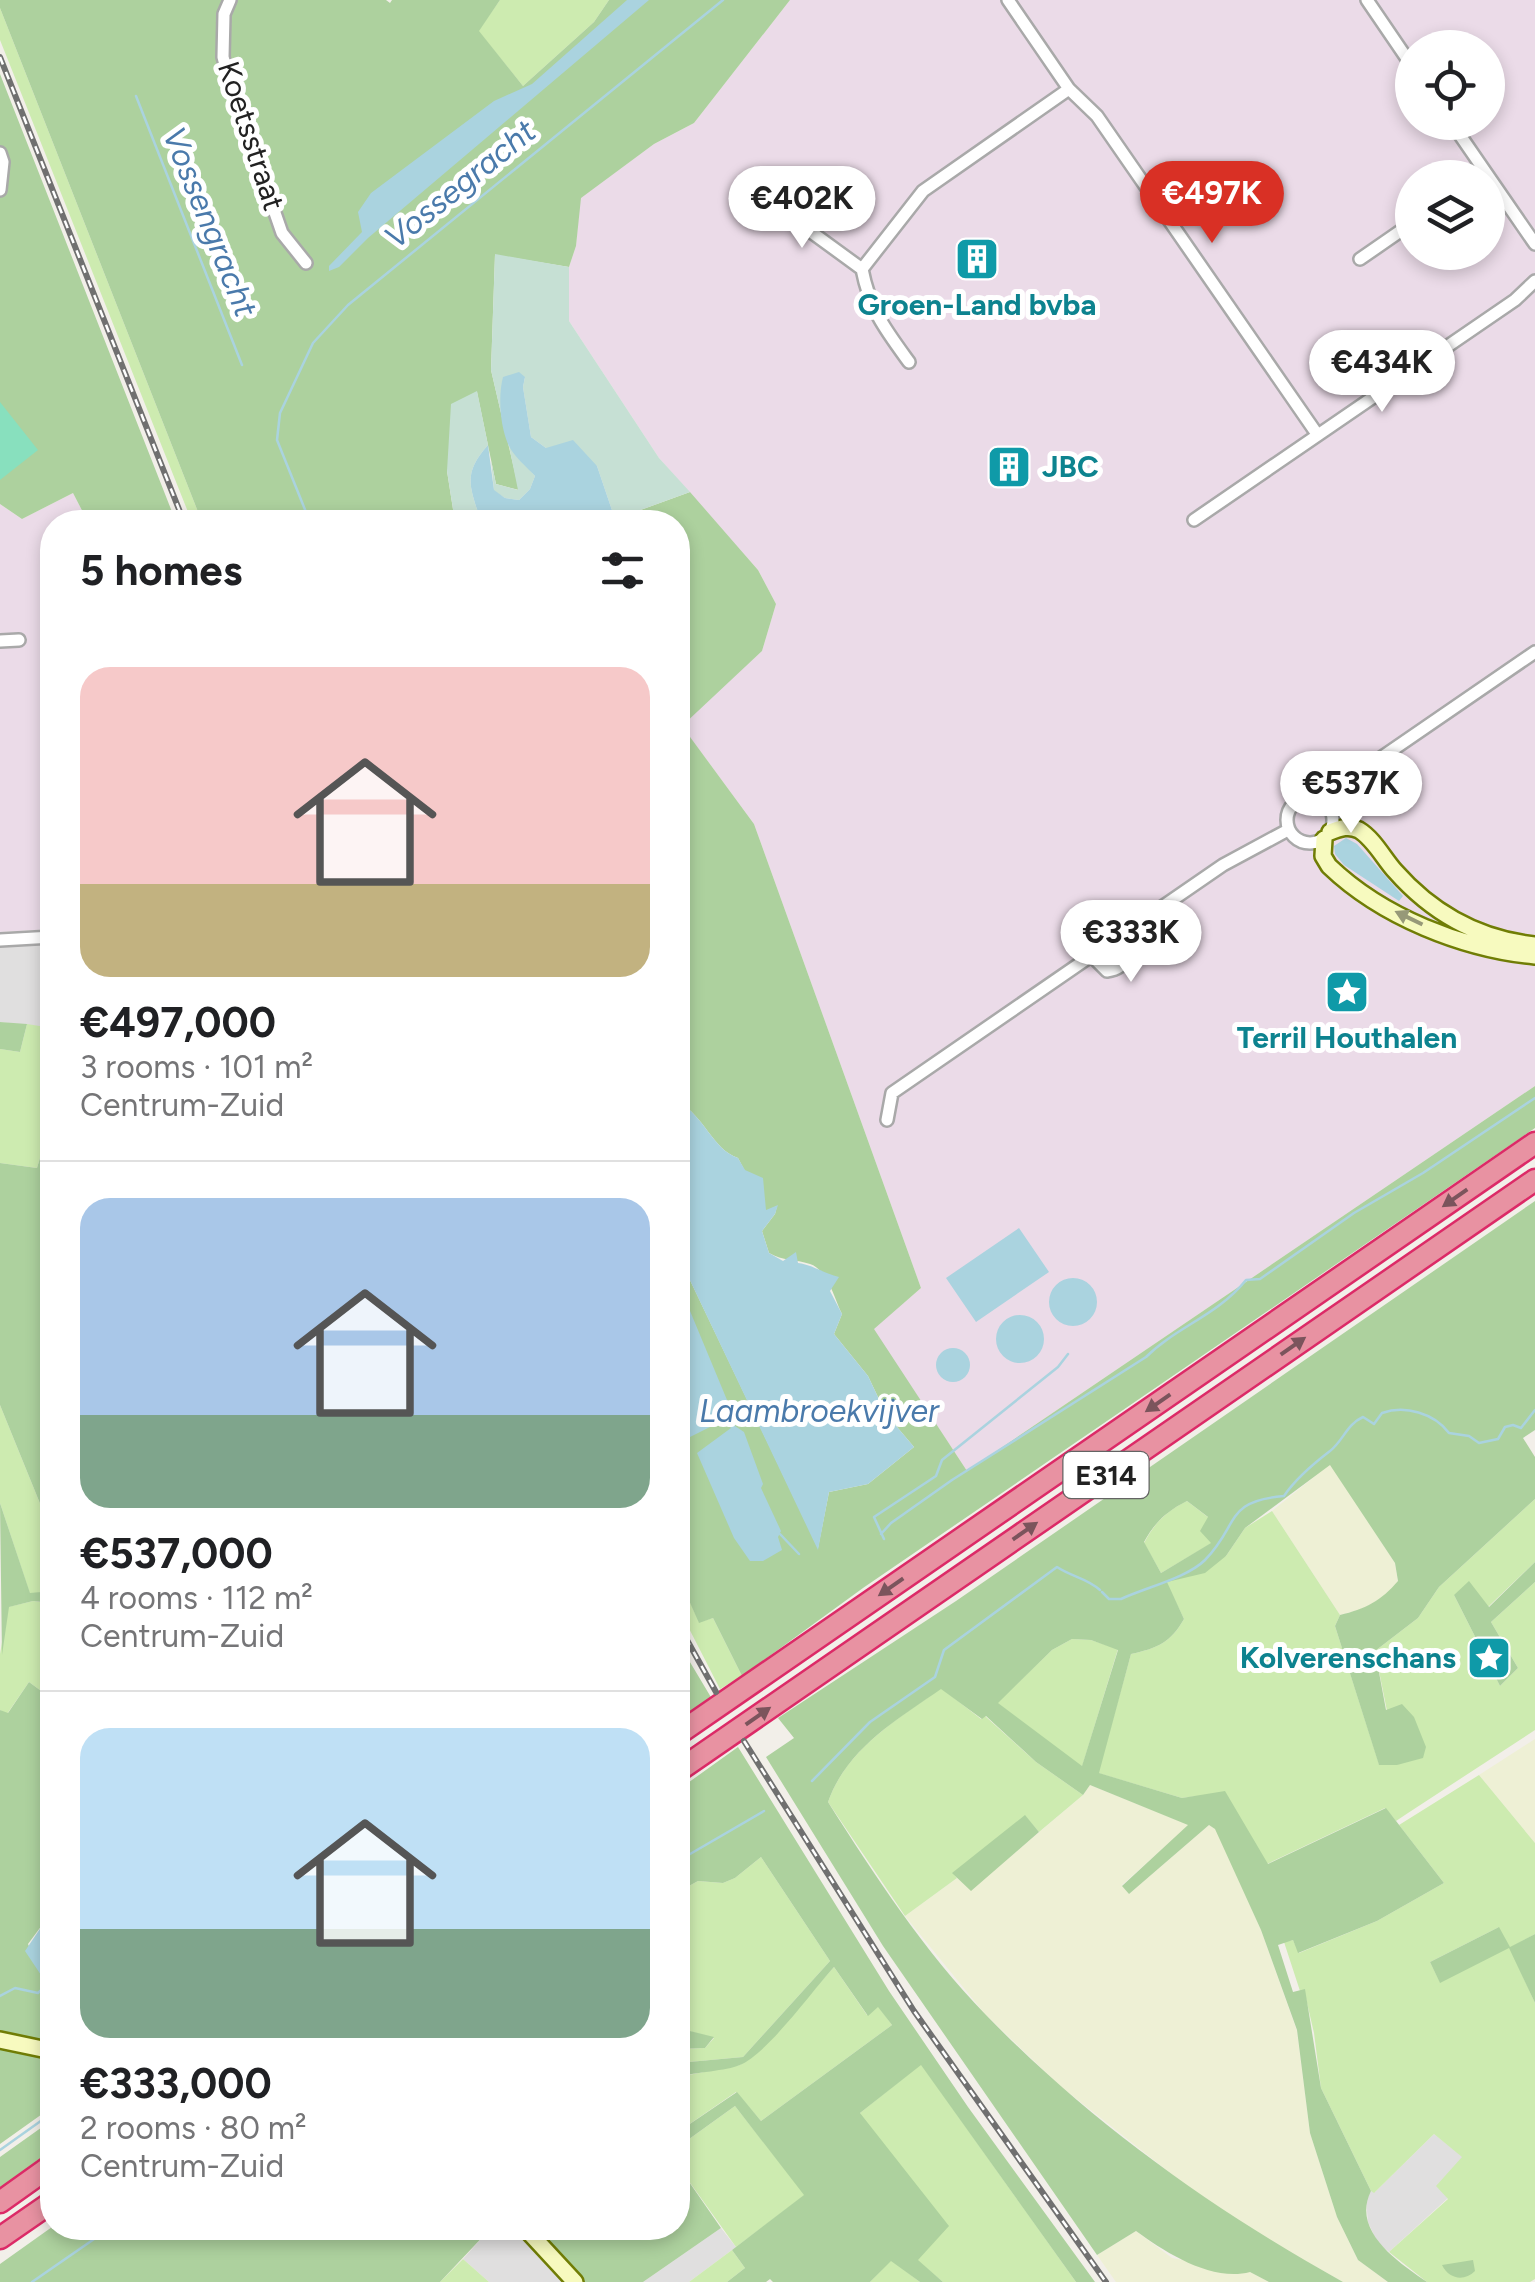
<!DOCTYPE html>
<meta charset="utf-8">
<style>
body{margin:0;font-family:Figtree,sans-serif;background:#f6f6f6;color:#202124;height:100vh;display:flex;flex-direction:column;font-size:38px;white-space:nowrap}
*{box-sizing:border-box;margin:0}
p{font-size:32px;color:#757577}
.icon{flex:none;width:55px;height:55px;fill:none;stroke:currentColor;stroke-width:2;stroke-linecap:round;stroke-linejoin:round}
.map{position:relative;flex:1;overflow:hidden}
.details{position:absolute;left:40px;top:510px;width:650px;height:1730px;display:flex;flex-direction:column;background:#fff;border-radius:40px;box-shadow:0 5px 15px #0003}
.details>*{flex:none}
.controls{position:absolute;left:1395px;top:30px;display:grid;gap:20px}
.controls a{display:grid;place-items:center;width:110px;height:110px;border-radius:50%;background:#fff;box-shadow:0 5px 15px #0003;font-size:50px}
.price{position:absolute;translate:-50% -85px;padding:0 22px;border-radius:35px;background:#fff;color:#222;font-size:32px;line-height:65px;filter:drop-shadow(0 2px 5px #0008)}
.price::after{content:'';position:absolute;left:50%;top:60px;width:30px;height:22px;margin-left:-15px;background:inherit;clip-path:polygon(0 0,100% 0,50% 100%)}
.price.on{background:#d93025;color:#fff}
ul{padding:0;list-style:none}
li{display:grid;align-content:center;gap:20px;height:530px;padding:0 40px}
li+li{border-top:2px solid #e0e0e0}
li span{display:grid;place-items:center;height:310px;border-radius:30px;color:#555}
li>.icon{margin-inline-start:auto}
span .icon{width:180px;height:180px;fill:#fffc;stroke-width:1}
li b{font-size:42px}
h2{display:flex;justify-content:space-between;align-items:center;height:120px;padding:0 40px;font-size:42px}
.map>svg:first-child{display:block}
.residential{fill:#e0dfdf}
.industrial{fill:#ebdbe8;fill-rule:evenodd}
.farmland{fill:#eef0d5}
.grass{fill:#cdebb0;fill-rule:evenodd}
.forest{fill:#add19e;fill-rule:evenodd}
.wetland{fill:#c6e0d4}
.pitch{fill:#88e0be}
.water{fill:#aad3df}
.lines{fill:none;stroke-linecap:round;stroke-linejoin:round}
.stream{stroke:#aad3df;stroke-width:2.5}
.street-casing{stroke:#a9a9a9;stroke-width:16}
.secondary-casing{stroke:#707d05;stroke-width:20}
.highway-casing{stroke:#dc2a67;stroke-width:25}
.street{stroke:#fff;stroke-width:11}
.secondary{stroke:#f7fabf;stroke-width:15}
.highway{stroke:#e892a2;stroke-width:20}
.rail-casing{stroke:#707070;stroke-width:6}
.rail{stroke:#fff;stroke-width:2.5;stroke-dasharray:8;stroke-linecap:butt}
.oneway{fill:#979978}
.oneway2{fill:#7b545c}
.labels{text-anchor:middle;stroke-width:10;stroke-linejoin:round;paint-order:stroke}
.shield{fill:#fff;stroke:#646464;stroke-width:2.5}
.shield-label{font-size:28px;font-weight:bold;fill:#222}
.street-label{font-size:30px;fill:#222;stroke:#fff}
.culture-label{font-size:30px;font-weight:bold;fill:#0d838f;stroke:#fff}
.water-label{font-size:32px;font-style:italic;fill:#4a7aab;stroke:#fff}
</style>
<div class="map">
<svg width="1535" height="2282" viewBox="0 0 1535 2282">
<rect width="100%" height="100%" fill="#f2efe9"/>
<path class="residential" d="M52 943V1028L0 1022V946Z
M1434 2134 1463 2157 1448 2198 1389 2252 1377 2242 1368 2222 1366 2200 1371 2191 1375 2192Z
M491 2228H512L565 2282H489L463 2259Z
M721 2228 736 2247 689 2282H643Z"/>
<path class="industrial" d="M790 0H1535V1086L967 1471 873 1329 921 1288 754 824 681 725 762 651 776 604 758 570 659 458 569 321V267L576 246 580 198 654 144 694 123ZM1412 48H1488V122H1412ZM1412 178H1488V252H1412Z
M73 493 88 522H52V929L0 932V504L22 519Z"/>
<path class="farmland" d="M1330 1464 1395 1563 1398 1582 1384 1598 1362 1609 1340 1615 1272 1511Z
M1535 1739V1843L1479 1775Z
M1090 1785 1189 1825 1122 1885 1129 1894 1209 1825 1216 1829 1261 1930 1297 2031 1310 2133 1337 2217 1358 2260 1388 2282H1343L1255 2233 1179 2180 1059 2085 985 2014 905 1916 957 1878 971 1890 1083 1795Z
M1136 2231 1172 2258 1250 2272 1269 2282H1116L1097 2255Z"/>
<path class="grass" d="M500 0H609L594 22 523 86 478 31Z
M0 8 202 522H192L0 40Z
M27 1024 52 1028V1117L37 1168 0 1163V1049L20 1052Z
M0 1405 52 1533V1591L30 1594 0 1503Z
M1535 1499V1562L1488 1607 1454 1595 1500 1686 1518 1668 1491 1622 1535 1582V1730L1408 1813 1396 1821 1385 1808 1267 1864 1198 1796 1182 1798 1098 1773 1131 1654C1158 1648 1170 1643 1184 1619L1166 1582 1226 1556 1245 1528 1272 1511 1340 1615 1335 1626 1379 1764 1387 1711 1375 1651 1418 1618 1439 1587Z
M1187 1501 1209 1518 1212 1543 1161 1573 1144 1543C1155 1522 1167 1511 1187 1501Z
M678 1576 699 1622 713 1618 742 1676 720 1689 678 1607Z
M33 1601 52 1603V1699L29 1682 7 1714 0 1710V1654L8 1607Z
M1072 1639 1091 1640 1118 1649 1082 1767 997 1703 1052 1650Z
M941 1688 981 1719 985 1716 1036 1762 1083 1795 1039 1832 1025 1816 953 1873 957 1878 905 1916 828 1802C847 1748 897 1720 941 1688Z
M1479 1775 1535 1843V1934L1510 1948 1535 2003V2279L1530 2282H1427L1389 2252 1448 2199 1436 2186 1462 2157 1434 2134 1374 2193 1371 2191 1321 2088 1314 2033 1304 1990 1300 1991 1284 1942 1293 1940 1299 1953 1377 1921 1444 1883 1399 1825ZM1499 1927 1441 1982H1440L1430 1962Z
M761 1857 830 1961 743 2057 678 2063V2049L705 2048 714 2038 678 2028V1892L698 1881 723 1883 735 1878Z
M834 1967 867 2015 878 2006 892 2025 761 2121 736 2092 678 2132V2077L740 2065 758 2052Z
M921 2064 1076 2282H943L918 2261 860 2113Z
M735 2106 805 2195 736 2247 678 2166V2147Z
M732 2250 745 2268 727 2282H689Z
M463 2259 489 2282H440Z
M891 2260 920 2282H870Z"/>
<path class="forest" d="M0 0H386L390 3 392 0H500L479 31 523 86 594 22 609 0H790L694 123 654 144 581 198 576 246 569 267 495 255 491 370 519 490 496 484 477 392 447 471 455 522H202L0 8Z
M0 74 176 522H88L73 493 22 519 0 504Z
M690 492 758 570 776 604 762 651 682 726 754 824 921 1288 874 1329 967 1471 1535 1086V1128L863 1588 742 1676 713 1618 699 1623 678 1576V1255L818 1548 829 1492 868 1484 914 1447 886 1414 868 1376 834 1334 842 1314C834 1298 828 1270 810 1264 795 1259 783 1261 769 1253L762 1231 775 1214 777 1206 766 1211 738 1158C712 1149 705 1116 678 1102V522H619L635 512Z
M0 1022 27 1024 20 1052 0 1049Z
M52 1117V1533L0 1405V1163L37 1168Z
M1535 1201V1430L1523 1438 1535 1457V1499L1439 1587 1418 1618 1375 1651 1386 1710 1402 1704 1414 1717 1426 1747 1423 1758 1397 1765H1379L1335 1626 1340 1615C1365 1609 1381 1601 1398 1581L1395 1563 1330 1465 1245 1528 1226 1556 1205 1573 1167 1582 1184 1619C1170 1643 1158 1648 1131 1654L1099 1773 1182 1798 1225 1791 1268 1864 1386 1808 1444 1883 1377 1921 1298 1953 1293 1940 1278 1945 1293 1992 1305 1989 1321 2088 1371 2191C1351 2231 1398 2262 1427 2282H1388L1358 2260 1337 2217 1310 2133 1297 2030 1261 1930 1215 1829 1209 1825 1129 1894 1122 1886 1188 1825 1090 1785 1083 1795 1036 1762 986 1716 982 1719 941 1689C897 1720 847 1748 828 1802 875 1876 924 1951 986 2015 1090 2122 1213 2210 1343 2282H1269L1250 2272C1212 2282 1166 2253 1136 2231L1097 2255 883 1946 766 1757 794 1738 778 1718 956 1601ZM1187 1501 1208 1517 1200 1531 1211 1543 1161 1573 1144 1542C1155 1522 1167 1511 1187 1501ZM1072 1639 1091 1640 1118 1650 1082 1766 998 1703 1052 1650Z
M0 1503 30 1593 52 1591V1603L33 1601 9 1607 2 1655Z
M1535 1562V1582L1491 1622 1518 1668 1500 1686 1454 1595 1469 1581 1489 1607Z
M678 1642 712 1699 678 1722Z
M29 1682 52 1699V1917H48L28 1944 41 1975 52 1968V2043L0 2033V1710L8 1713Z
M738 1747 889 1991 968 2107 1095 2282H1076L921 2065 860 2113 949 2226 918 2260 943 2282H920L891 2261 870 2282H773L770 2279 766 2282H727L745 2268 732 2250 804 2195 735 2106 678 2147V2132L737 2092 761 2121 892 2025 878 2007 868 2016 834 1967C812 1991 768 2053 740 2065 726 2071 696 2072 678 2077V2063L743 2057 830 1961 761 1857 735 1878 723 1883 698 1881 678 1892V1790Z
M1025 1815 1039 1832 971 1891 952 1873Z
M1499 1927 1510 1947 1535 1934V2003L1509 1948 1440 1983 1430 1962Z
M678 2028 714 2037 705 2048 678 2049Z
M0 2049 52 2060V2107L0 2144Z
M52 2120V2152L0 2190V2157Z
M678 2166 721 2228 643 2282H584L536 2229 678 2228Z
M52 2227V2228H491L440 2282H0V2264Z
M1473 2260 1475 2271C1464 2282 1449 2279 1442 2265Z"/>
<path class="wetland" d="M495 254 569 267V321L659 458 690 492 635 512 616 522 597 466 546 448 531 437 523 387 525 377 502 408 503 422 491 370Z
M477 391 488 445C461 475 471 488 481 522H455L447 471 451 404Z
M509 446 535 476 530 489 519 500 505 498 494 491 491 460 496 484 518 490Z"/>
<path class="pitch" d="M0 402 38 450 0 480Z"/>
<path class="water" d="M627 0H649L368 238 339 267 329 271V266L362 232 358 212 371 193 494 101 532 84Z
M519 372 525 377 523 387 531 437 546 448 573 440 597 466 616 522H481C471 488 461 475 488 445L494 490 505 498 519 500 530 489 535 476C527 467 513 456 508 444 500 425 498 396 503 377Z
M1346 838 1357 844 1403 896 1399 901 1344 865 1335 854 1334 846Z
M678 1102C705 1116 712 1149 738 1158L745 1170 763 1178 766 1210 778 1205 775 1214 762 1231 769 1253 783 1261 796 1252 798 1263C813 1265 823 1273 839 1277L830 1291 842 1314 834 1334 868 1376 886 1414 914 1447 868 1484 829 1492 818 1550 678 1255Z
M1019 1228 1049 1272 976 1322 946 1278Z
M1049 1302a24 24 0 1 1 48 0a24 24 0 1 1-48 0Z
M678 1282 732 1412 735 1426 744 1432 763 1484 761 1488 781 1531 778 1537 782 1550 763 1561H750L734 1538 697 1453 731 1428 724 1420 690 1437 678 1413V1301L683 1313V1300Z
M996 1339a24 24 0 1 1 48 0a24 24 0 1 1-48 0Z
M936 1365a17 17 0 1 1 34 0a17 17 0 1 1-34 0Z
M48 1917H52V1968L41 1975 25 1951Z"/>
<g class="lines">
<path class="stream" d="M136 96 242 365
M310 522 277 440 280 413 313 343 348 305 723 0
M780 1534 799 1554
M881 1534 891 1523 952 1480 1146 1357C1176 1327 1218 1315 1246 1280L1260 1279 1354 1213 1423 1173 1535 1098
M884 1539 874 1517 936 1476 942 1460 1058 1367 1068 1354
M1102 1592 1109 1599H1121C1144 1588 1187 1578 1205 1560 1240 1524 1224 1501 1284 1496 1296 1478 1313 1464 1330 1451 1343 1441 1347 1424 1363 1417L1374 1424 1382 1413C1405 1405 1434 1413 1449 1433L1469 1436 1479 1443 1498 1439 1505 1427 1513 1425 1521 1428 1535 1410
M812 1781 870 1722 935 1677 944 1650 1057 1567C1072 1577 1087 1578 1100 1590
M678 1861 764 1811
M0 1996 15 1988 38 1993 52 1980
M0 2150 52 2113
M32 2282 110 2228"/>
<defs>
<path id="street" d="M230 0 224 14 223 57 230 83 282 233 306 263
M1008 0 1069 89 1097 116 1317 434
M1367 0 1412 66
M1451 122 1535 244
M0 153 3 162 0 190
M766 199 862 269
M1360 259 1412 223
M909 362C885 329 870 310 862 269L923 191 1069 89
M1194 520 1515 300 1535 281
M0 641 19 640
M1287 820a23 23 0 1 1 46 0a23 23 0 1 1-46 0Z
M1326 804 1369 766 1535 652
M0 940 52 937
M1092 956 1107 971C1128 968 1129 954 1119 938
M887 1120 892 1093 1223 865 1288 830"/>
<path id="secondary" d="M1330 832C1340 828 1349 825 1359 830 1374 839 1384 859 1395 871 1432 913 1478 939 1535 945
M1324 839 1323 856 1329 866C1382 917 1463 949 1535 956
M0 2040 52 2051
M525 2228 575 2282"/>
<path id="highway" d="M678 1734 1535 1143
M678 1771 1535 1180
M0 2202 52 2165
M0 2238 52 2202"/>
</defs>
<use href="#street" class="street-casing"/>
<use href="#secondary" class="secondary-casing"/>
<use href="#highway" class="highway-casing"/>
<use href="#street" class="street"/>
<use href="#secondary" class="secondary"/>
<use href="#highway" class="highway"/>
<defs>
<path id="rail" d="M0 57 184 522
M678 1624 716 1692
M744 1741 914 2011 1106 2282"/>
</defs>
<use href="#rail" class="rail-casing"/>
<use href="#rail" class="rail"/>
</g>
<defs><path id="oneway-solid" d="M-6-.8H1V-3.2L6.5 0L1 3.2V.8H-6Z" transform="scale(2.5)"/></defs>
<use class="oneway" href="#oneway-solid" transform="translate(1409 918) rotate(-154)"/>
<g class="oneway2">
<use href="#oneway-solid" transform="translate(1455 1198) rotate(145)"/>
<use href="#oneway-solid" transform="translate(1293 1346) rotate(-35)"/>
<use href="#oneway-solid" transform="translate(1158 1403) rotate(145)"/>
<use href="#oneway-solid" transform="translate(1025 1531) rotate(-35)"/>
<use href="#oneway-solid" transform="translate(891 1587) rotate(145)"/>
<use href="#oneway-solid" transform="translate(758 1716) rotate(-35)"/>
</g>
<defs>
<symbol id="building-square" viewBox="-11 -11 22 22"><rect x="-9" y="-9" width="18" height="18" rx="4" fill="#0f9aa8" stroke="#fff"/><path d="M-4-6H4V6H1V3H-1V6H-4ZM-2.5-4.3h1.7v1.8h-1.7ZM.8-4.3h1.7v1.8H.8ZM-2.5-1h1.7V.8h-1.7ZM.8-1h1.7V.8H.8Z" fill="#fff"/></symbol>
<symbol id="sight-square" viewBox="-11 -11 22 22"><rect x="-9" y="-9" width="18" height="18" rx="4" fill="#0f9aa8" stroke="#fff"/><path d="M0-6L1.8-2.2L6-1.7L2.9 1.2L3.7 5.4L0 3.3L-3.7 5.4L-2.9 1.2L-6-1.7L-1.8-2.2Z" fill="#fff"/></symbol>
</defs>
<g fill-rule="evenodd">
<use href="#building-square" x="952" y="234" width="50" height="50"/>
<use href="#building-square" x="984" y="442" width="50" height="50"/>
<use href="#sight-square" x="1322" y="967" width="50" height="50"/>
<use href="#sight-square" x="1464" y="1633" width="50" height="50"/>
</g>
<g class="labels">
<rect class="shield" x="1063.5" y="1452" width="85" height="46" rx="8"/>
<g class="shield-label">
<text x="1106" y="1485">E314</text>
</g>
<g class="street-label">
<text transform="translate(251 136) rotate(72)" y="10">Koetsstraat</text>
</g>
<g class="culture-label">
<text x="977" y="315">Groen-Land bvba</text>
<text x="1042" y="477" text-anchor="start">JBC</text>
<text x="1347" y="1048">Terril Houthalen</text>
<text x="1456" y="1668" text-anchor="end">Kolverenschans</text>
</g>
<g class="water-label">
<text transform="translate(460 184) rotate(-39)" y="11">Vossegracht</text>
<text transform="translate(210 222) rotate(68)" y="11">Vossengracht</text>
<text x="819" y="1422">Laambroekvijver</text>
</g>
</g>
</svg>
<div class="controls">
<a><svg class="icon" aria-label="locate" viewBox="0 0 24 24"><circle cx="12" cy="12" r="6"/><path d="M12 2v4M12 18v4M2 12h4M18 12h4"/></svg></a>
<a><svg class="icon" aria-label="layers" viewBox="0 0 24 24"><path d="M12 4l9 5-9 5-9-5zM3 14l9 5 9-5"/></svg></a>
</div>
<b class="price on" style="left:1212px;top:246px">€497K</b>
<b class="price" style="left:802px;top:251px">€402K</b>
<b class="price" style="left:1382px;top:415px">€434K</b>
<b class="price" style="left:1351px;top:836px">€537K</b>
<b class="price" style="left:1131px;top:985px">€333K</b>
<section class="details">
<h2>5 homes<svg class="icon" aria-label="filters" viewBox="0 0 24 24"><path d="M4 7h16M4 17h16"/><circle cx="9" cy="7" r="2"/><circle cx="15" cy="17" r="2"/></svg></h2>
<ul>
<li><span style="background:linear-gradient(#f6c9c9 70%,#c2b280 0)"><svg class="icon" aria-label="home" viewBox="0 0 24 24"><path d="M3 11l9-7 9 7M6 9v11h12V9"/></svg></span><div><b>€497,000</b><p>3 rooms · 101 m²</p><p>Centrum-Zuid</p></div></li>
<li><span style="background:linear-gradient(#a9c7e8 70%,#7fa58c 0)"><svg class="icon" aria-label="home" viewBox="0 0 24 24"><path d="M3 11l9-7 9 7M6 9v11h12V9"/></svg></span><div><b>€537,000</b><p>4 rooms · 112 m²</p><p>Centrum-Zuid</p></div></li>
<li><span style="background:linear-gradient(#bfe0f5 65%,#7fa58c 0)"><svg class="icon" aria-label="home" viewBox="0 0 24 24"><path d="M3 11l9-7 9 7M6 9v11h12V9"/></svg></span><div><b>€333,000</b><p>2 rooms · 80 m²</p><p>Centrum-Zuid</p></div></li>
</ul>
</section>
</div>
